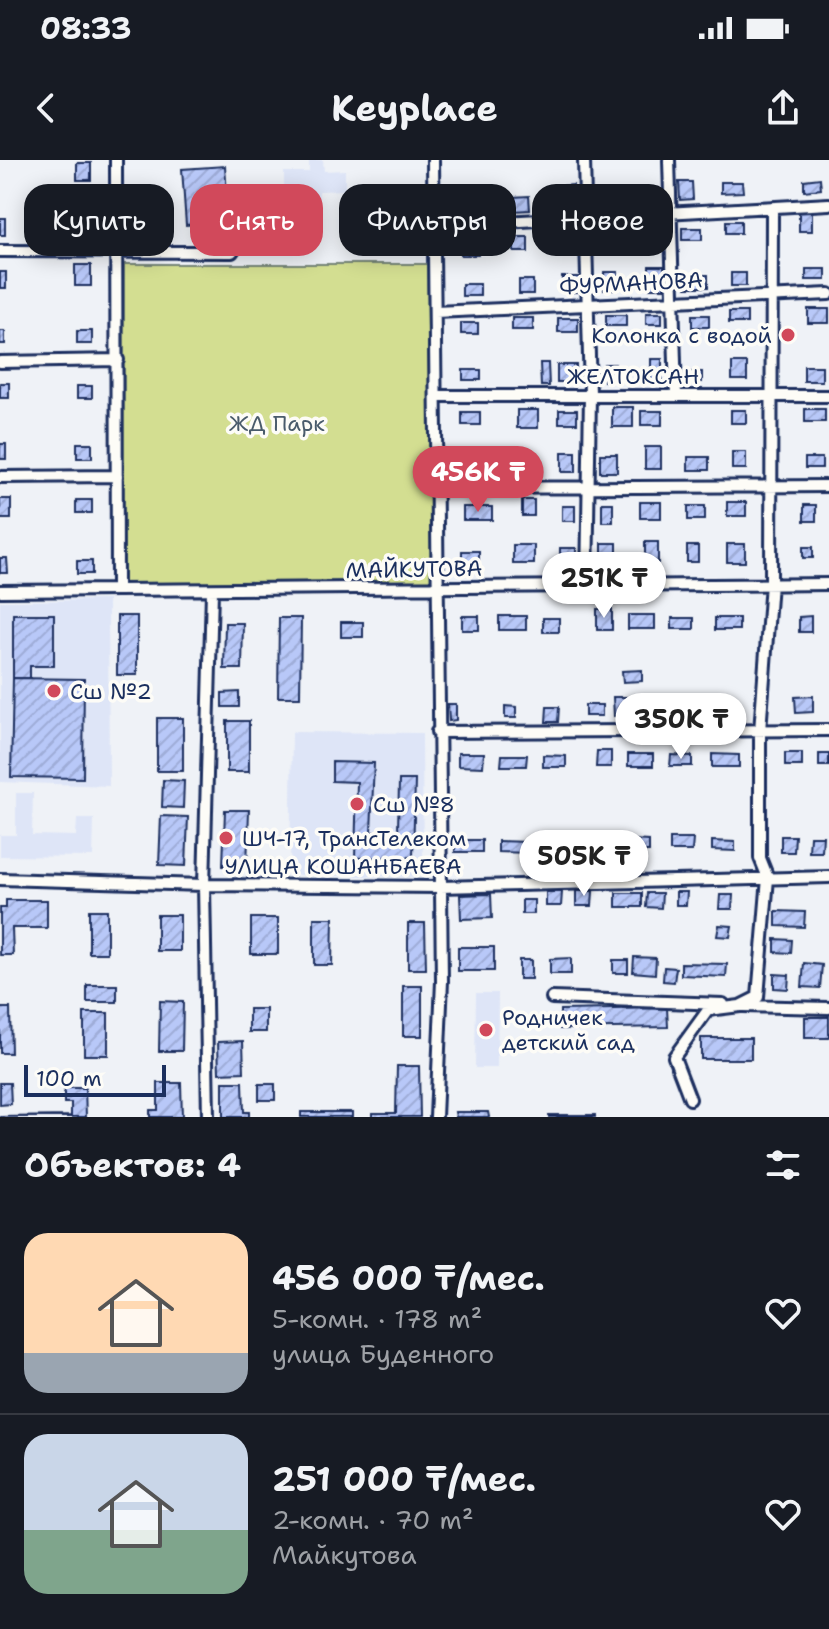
<!DOCTYPE html>
<html lang="ru">
<meta charset="utf-8">
<style>
body{margin:0;font-family:"Shantell Sans",sans-serif;background:#242831;color:#f1f3f6;height:100vh;display:flex;flex-direction:column;font-size:30px;white-space:nowrap}
*{box-sizing:border-box;margin:0}
p{font-size:26px;color:#9ea1a6}
.icon{flex:none;width:44px;height:44px;fill:none;stroke:currentColor;stroke-width:2;stroke-linecap:round;stroke-linejoin:round}
.map{position:relative;height:957px;overflow:hidden}
.drawer{display:flex;flex-direction:column;background:#171b24;flex:1}
.drawer>*{flex:none}
.hud{position:absolute;left:24px;top:24px;width:782px;height:72px;display:flex;gap:16px}
.scale{position:absolute;left:24px;bottom:20px;width:142px;box-sizing:border-box;padding-left:8px;border:4px solid #1b2f5e;border-top:0;font-size:22px;line-height:28px;white-space:nowrap;color:#1b2f5e;-webkit-text-stroke:6px #fdfcf7;paint-order:stroke}
.price{position:absolute;translate:-50% -68px;padding:0 18px;border-radius:28px;background:#fff;color:#222;font-size:26px;line-height:52px;filter:drop-shadow(0 2px 4px #0008)}
.price::after{content:'';position:absolute;left:50%;top:48px;width:24px;height:18px;margin-left:-12px;background:inherit;clip-path:polygon(0 0,100% 0,50% 100%)}
.price.active{background:#d1495b;color:#fff}
ul{padding:0;list-style:none}
li{display:flex;align-items:center;gap:24px;height:200px;padding:0 24px}
li+li{border-top:2px solid #363941}
li span{display:grid;place-items:center;flex:none;width:224px;height:160px;border-radius:24px;color:#555}
li>.icon{margin-inline-start:auto}
span .icon{width:96px;height:96px;fill:#fffc;stroke-width:1}
li b{font-size:34px}
h2{display:flex;justify-content:space-between;align-items:center;height:96px;padding:0 24px;font-size:34px}
.chip{padding:0 28px;border-radius:24px;background:#171b24;box-shadow:0 4px 20px #0003;font-size:28px;line-height:72px}
.chip.active{background:#d1495b;color:#fff}
.status{display:flex;justify-content:space-between;align-items:center;height:56px;padding:0 40px;background:#171b24;direction:ltr}
.status svg{height:22px;fill:currentColor}
header{display:flex;justify-content:space-between;align-items:center;height:104px;padding:0 24px;background:#171b24;font-size:36px;font-weight:700}
.map>svg:first-child{display:block}
.built{fill:#dee5f7}
.green{fill:#d3de91;stroke:#778678;stroke-width:2}
.building{fill:url(#building-hatch);stroke:#1b2f5e;stroke-width:2}
.lines{fill:none;stroke-linecap:round;stroke-linejoin:round}
.minor-casing{stroke:#1b2f5e;stroke-width:16}
.minor{stroke:#fdfcf7;stroke-width:10}
.poi-dot{fill:#d1495b;stroke:#fdfcf7;stroke-width:3}
.labels{text-anchor:middle;stroke-width:7;stroke-linejoin:round;paint-order:stroke}
.street-label{font-size:22px;fill:#1b2f5e;stroke:#fdfcf7}
.poi-label{font-size:22px;fill:#1b2f5e;stroke:#fdfcf7;text-anchor:start}
.park-label{font-size:22px;fill:#495b6b;stroke:#fdfcf7}
</style>
<div class="status"><b>08:33</b><svg viewBox="0 0 49 12"><path d="M0 12V9h3v3zM5 12V6h3v6zM10 12V3h3v9zM15 12V0h3v12zM26 1h20v11H26zM47 4h2v5h-2z"/></svg></div>
<header><svg class="icon" aria-label="back" viewBox="0 0 24 24"><path d="M15 5l-7 7 7 7"/></svg>Keyplace<svg class="icon" aria-label="share" viewBox="0 0 24 24"><path d="M12 15V3M7 8l5-5 5 5M5 13v7h14v-7"/></svg></header>
<div class="map">
<svg width="829" height="957" viewBox="0 0 829 957">
<defs>
<pattern id="building-hatch" width="6" height="6" patternUnits="userSpaceOnUse" patternTransform="scale(2)"><rect width="6" height="6" fill="#b8c8f8"/><path d="M-1 1l2-2M0 6l6-6M5 7l2-2" fill="none" stroke="#9eacd7"/></pattern>
</defs>
<rect width="100%" height="100%" fill="#eff2f7"/>
<filter id="ink" filterUnits="userSpaceOnUse"><feTurbulence type="fractalNoise" baseFrequency=".0125" numOctaves="2"/><feDisplacementMap in="SourceGraphic" scale="16" xChannelSelector="R" yChannelSelector="G"/><feConvolveMatrix kernelMatrix="1 2 1 2 8 2 1 2 1" color-interpolation-filters="sRGB"/></filter>
<g filter="url(#ink)">
<path class="built" d="M309 0H323L324 11 345 10V30L319 31V52H304L303 31 284 32V12H309Z
M108 440 109 626 0 622V441Z
M292 572 422 573 423 717 290 715Z
M16 633H33L32 675 76 676 77 659H94L93 697 0 696V675H16Z
M476 833H498L497 908H475Z"/>
<path class="green" d="M124 104H427L432 421 123 425Z"/>
<path class="building" d="M77 3H91V20H77Z
M225 6 229 62 186 65 182 9Z
M820 18 821 29 804 31V20Z
M679 22H692L693 39 680 40Z
M721 22H742L743 32 721 33Z
M573 25 574 47 563 48 561 26Z
M406 26 407 49 372 50 370 28Z
M659 28 660 41 646 42 645 29Z
M619 32 620 43 601 44 600 33Z
M476 34 477 50 459 51 458 35Z
M529 36 530 50 513 51 512 37Z
M799 52H812V71H799Z
M0 58H5V75H0Z
M76 59H97V77H76Z
M726 61H741V73H726Z
M682 68H702V80H682Z
M636 69H660V81H636Z
M602 71H623V82H602Z
M556 75H577V86H556Z
M514 77H528V92H514Z
M461 82H478V95H461Z
M75 105H91V126H75Z
M649 106H664V128H649Z
M806 109H826V120H806Z
M0 112H6V128H0Z
M604 112H618V130H604Z
M731 113H746V126H731Z
M686 115H708V127H686Z
M562 117H580V132H562Z
M519 120H533V134H519Z
M462 124H480V136H462Z
M808 149H829V163H808Z
M729 152H747V163H729Z
M646 153H662V164H646Z
M606 155H626V166H606Z
M692 155H709V167H692Z
M512 158H533V170H512Z
M558 158H578V172H558Z
M461 163H478V174H461Z
M0 171H5V184H0Z
M77 171H92V184H77Z
M651 199H662V221H651Z
M540 203H548L549 226H541Z
M732 203H747V220H732Z
M604 204H615V221H604Z
M557 205H576V222H557Z
M804 206H822V221H804Z
M463 210H481V220H463Z
M688 212H702V222H688Z
M0 223H9V238H0Z
M77 226H92V238H77Z
M612 247H633V267H612Z
M805 249H825V262H805Z
M517 250H538V268H517Z
M559 250H577V263H559Z
M731 250H746V263H731Z
M641 251H662V265H641Z
M462 252H480V265H462Z
M77 283H92V298H77Z
M0 284H6V299H0Z
M645 287H661V309H645Z
M562 292H576V312H562Z
M732 292H746V309H732Z
M600 294H617V312H600Z
M688 297H709V310H688Z
M513 298H532V312H513Z
M805 298H822V308H805Z
M462 300H476V311H462Z
M0 339H11V359H0Z
M76 340H92V353H76Z
M522 340H534V356H522Z
M640 342H661V358H640Z
M727 342H746V356H727Z
M602 343H613V362H602Z
M804 345H816V361H804Z
M562 346H575V361H562Z
M688 346H705V360H688Z
M463 347H492V360H463Z
M645 382H658V403H645Z
M602 383H617V403H602Z
M727 384H745V402H727Z
M513 385H534V404H513Z
M687 386H698V402H687Z
M803 387H813V398H803Z
M560 388H576V405H560Z
M462 391H479V405H462Z
M0 398H7L8 413H0Z
M77 401H92V414H77Z
M597 449H612V470H597Z
M13 454H54V506H30V518H13Z
M628 455H655V469H628Z
M117 456H137V515H117Z
M462 456H479V470H462Z
M499 456H526V470H499Z
M811 456V472H799V457Z
M279 458H301L300 537H278Z
M543 458H559V472H543Z
M672 458H694V469H672Z
M715 458H739V470H715Z
M341 462H363V477H341Z
M225 463H243L242 509H224Z
M642 510V521L623 522 622 511Z
M13 518 84 519 83 618 11 617Z
M239 532V547H222V533Z
M813 536V552L796 553 795 537Z
M613 537H626L627 556H614Z
M668 540H687V554L669 555Z
M711 540H734V553L712 554Z
M448 544H456V560L449 561Z
M585 545H602V556H585Z
M505 546 516 547V558H505Z
M632 546H645V559H632Z
M547 547H559L558 562H546Z
M157 558H183V611H157Z
M227 561H249V612H227Z
M597 591H611V607H596Z
M458 593H484L483 607 458 606Z
M785 593H802V606H785Z
M628 594H653V606H628Z
M712 594 739 595V607H712Z
M819 594H829V606H819Z
M502 595H527L526 606H501Z
M543 595 566 596V607H543Z
M671 595 692 596V606H670Z
M332 602 374 603 371 672H398L399 620H415L413 697 355 698 357 622 332 621Z
M163 620 184 621 183 648 162 647Z
M225 650H249L247 706H223Z
M161 656 188 657 186 706 159 705Z
M781 676H795L794 692H781Z
M810 676H823L822 692H809Z
M670 679H693L692 691H670Z
M455 680H482V692H455Z
M630 680 649 681V692H629Z
M498 681 528 682V693L498 692Z
M543 681H568V692L542 691Z
M595 681 611 682V690H595Z
M712 681 735 682V691L712 690Z
M576 731H593L592 746H576Z
M546 732H562L561 746H546Z
M676 732H687L686 745H676Z
M616 733H642V747H616Z
M647 733H662L661 748 646 747Z
M491 734 492 758 461 759 460 735Z
M720 735H733L732 749H719Z
M6 740H47V768H12L13 795H0V748H6Z
M522 740H534V754H522Z
M89 750H107V793H89Z
M776 751 805 752 804 767 776 766Z
M157 755H180V791H157Z
M251 758H278V794H251Z
M314 758H333L332 805H314Z
M408 763H425L426 809H408Z
M719 765 732 766 730 777 717 776Z
M775 779 792 780 791 793 775 792Z
M458 787H494V811H458Z
M634 797 656 798 655 814 633 812Z
M571 798V814H550V799Z
M519 800H531V819H519Z
M613 800H628V813H613Z
M681 803 727 804 726 817 681 815Z
M804 803 822 805 820 828 802 827Z
M664 807 676 808 674 822 663 821Z
M774 814 789 815 788 829 774 828Z
M87 825H117V842H87Z
M403 826H422V876H403Z
M160 841 183 842 182 891H159Z
M0 848H10L11 893H0Z
M667 848 668 867 560 869V850Z
M249 849H266V872H249Z
M84 853H108V895H84Z
M805 857H829V878H805Z
M701 878H751V899H701Z
M243 881 244 912 219 913 218 882Z
M397 906H419L420 957H372V953H396Z
M223 922H243L244 952H249V957H223Z
M0 923H10L11 944 0 945Z
M158 923H181L182 957H150V950H158Z
M259 924H275V940H259Z
M64 928H85L86 957H0L71 956V943H64Z
M301 952H352V957H301Z
M455 952H488L489 957H456Z
M549 955H595V957H549Z"/>
<g class="lines">
<defs>
<path id="minor" d="M116 0 117 430
M433 0 442 821 436 957
M584 0 590 235 587 426
M669 0 676 236
M433 66 829 44
M0 91 232 92 255 59
M435 152 829 134
M0 202 118 200
M437 236H829
M0 317 117 316
M437 328 829 326
M0 431 829 424
M437 572 829 570
M0 719 204 725 440 727 829 717
M552 838 723 844
M743 846 829 848
M690 939 674 897 708 850 740 846 758 837 768 718 760 698V571L771 423 772 49
M208 957 204 725 212 431"/>
</defs>
<use href="#minor" class="minor-casing"/>
<use href="#minor" class="minor"/>
</g>
</g>
<g class="poi-dot">
<circle cx="788" cy="175" r="8"/>
<circle cx="54" cy="531" r="8"/>
<circle cx="357" cy="644" r="8"/>
<circle cx="226" cy="678" r="8"/>
<circle cx="486" cy="870" r="8"/>
</g>
<g class="labels">
<g class="street-label">
<text transform="translate(631 123) rotate(-3)" y="8">ФУРМАНОВА</text>
<text x="633" y="224">ЖЕЛТОКСАН</text>
<text transform="translate(414 409) rotate(-1)" y="8">МАЙКУТОВА</text>
<text x="343" y="714">УЛИЦА КОШАНБАЕВА</text>
</g>
<g class="poi-label">
<text x="772" y="183" text-anchor="end">Колонка с водой</text>
<text x="70" y="539">Сш №2</text>
<text x="373" y="652">Сш №8</text>
<text x="242" y="686">ШЧ-17, ТрансТелеком</text>
<text x="502" y="865">Родничек<tspan x="502" dy="25">детский сад</tspan></text>
</g>
<g class="park-label">
<text x="277" y="271">ЖД Парк</text>
</g>
</g>
</svg>
<div class="scale">100 m</div>
<b class="price active" style="left:478px;top:354px">456K ₸</b>
<b class="price" style="left:604px;top:460px">251K ₸</b>
<b class="price" style="left:681px;top:601px">350K ₸</b>
<b class="price" style="left:584px;top:738px">505K ₸</b>
<div class="hud">
<a class="chip">Купить</a>
<a class="chip active">Снять</a>
<a class="chip">Фильтры</a>
<a class="chip">Новое</a>
</div>
</div>
<section class="drawer">
<h2>Объектов: 4<svg class="icon" aria-label="filters" viewBox="0 0 24 24"><path d="M4 7h16M4 17h16"/><circle cx="9" cy="7" r="2"/><circle cx="15" cy="17" r="2"/></svg></h2>
<ul>
<li><span style="background:linear-gradient(#ffd9b3 75%,#9aa5b1 0)"><svg class="icon" aria-label="home" viewBox="0 0 24 24"><path d="M3 11l9-7 9 7M6 9v11h12V9"/></svg></span><div><b>456 000 ₸/мес.</b><p>5-комн. · 178 m²</p><p>улица Буденного</p></div><svg class="icon" aria-label="heart" viewBox="0 0 24 24"><path d="M12 20l-8-8c-3-5 5-10 8-4 3-6 11-1 8 4z"/></svg></li>
<li><span style="background:linear-gradient(#c9d6e8 60%,#7fa58c 0)"><svg class="icon" aria-label="home" viewBox="0 0 24 24"><path d="M3 11l9-7 9 7M6 9v11h12V9"/></svg></span><div><b>251 000 ₸/мес.</b><p>2-комн. · 70 m²</p><p>Майкутова</p></div><svg class="icon" aria-label="heart" viewBox="0 0 24 24"><path d="M12 20l-8-8c-3-5 5-10 8-4 3-6 11-1 8 4z"/></svg></li>
</ul>
</section>
